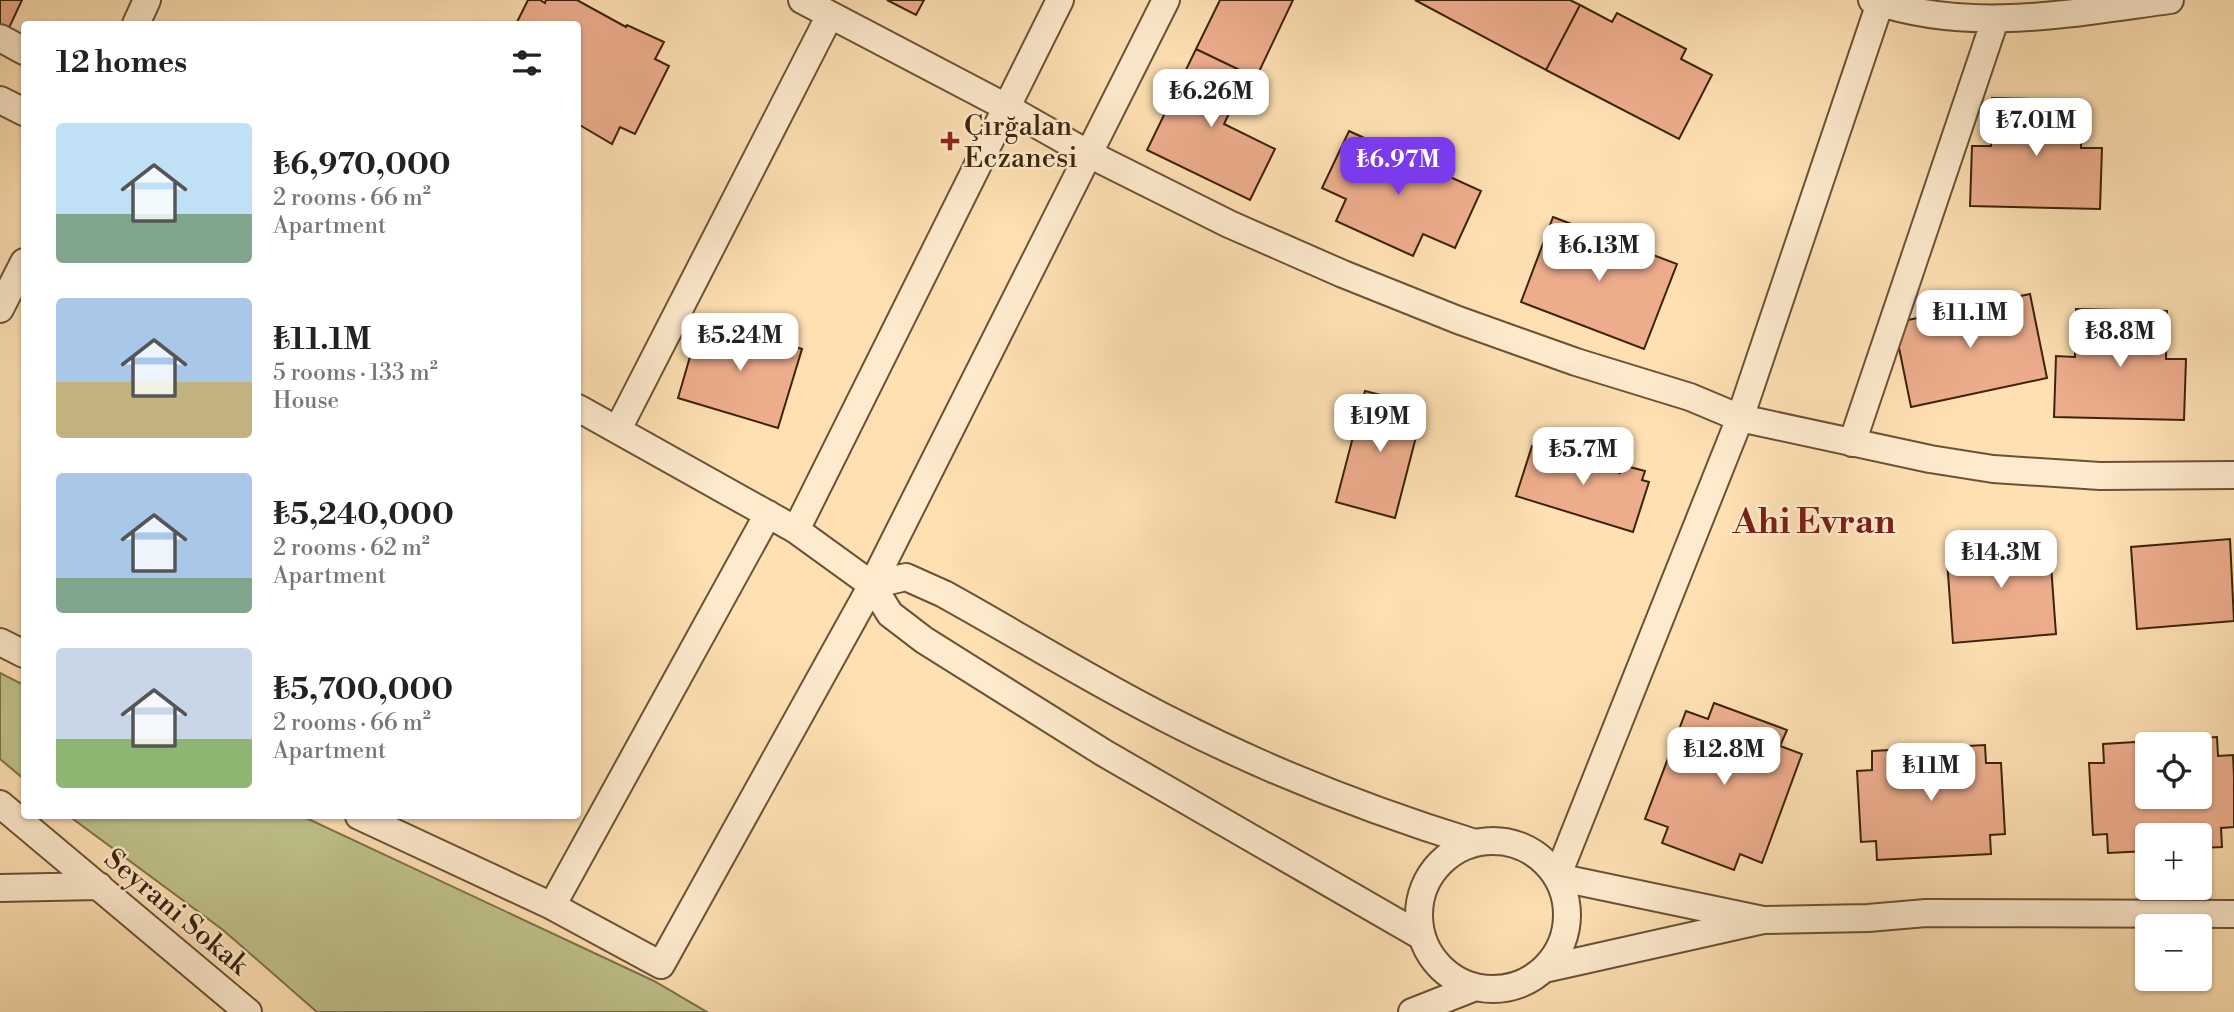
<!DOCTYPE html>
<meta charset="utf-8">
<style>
body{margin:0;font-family:"Libre Bodoni",serif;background:#f2f2f2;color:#222;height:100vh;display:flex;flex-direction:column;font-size:26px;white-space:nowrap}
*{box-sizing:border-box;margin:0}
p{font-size:23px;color:#767676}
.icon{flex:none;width:38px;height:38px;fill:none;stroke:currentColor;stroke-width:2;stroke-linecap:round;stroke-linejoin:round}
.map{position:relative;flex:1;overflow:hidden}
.side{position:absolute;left:21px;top:21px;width:560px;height:798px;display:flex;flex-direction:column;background:#fff;border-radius:7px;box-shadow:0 2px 5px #0004}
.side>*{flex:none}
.buttons{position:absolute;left:2135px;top:732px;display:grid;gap:14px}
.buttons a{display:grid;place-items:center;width:77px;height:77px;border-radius:7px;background:#fff;box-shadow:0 2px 5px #0004;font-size:35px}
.price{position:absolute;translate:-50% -60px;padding:0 16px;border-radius:14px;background:#fff;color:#222;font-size:23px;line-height:46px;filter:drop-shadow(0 2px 4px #0008)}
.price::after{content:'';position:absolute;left:50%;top:42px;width:21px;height:16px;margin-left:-10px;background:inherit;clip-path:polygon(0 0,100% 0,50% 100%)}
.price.current{background:#7c3aed;color:#fff}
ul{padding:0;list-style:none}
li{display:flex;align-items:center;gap:21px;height:175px;padding:0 35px}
li span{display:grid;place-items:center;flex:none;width:196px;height:140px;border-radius:7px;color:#555}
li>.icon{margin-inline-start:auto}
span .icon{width:84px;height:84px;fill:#fffc;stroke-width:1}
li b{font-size:30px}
h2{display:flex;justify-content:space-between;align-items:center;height:84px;padding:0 35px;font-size:30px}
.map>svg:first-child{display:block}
.green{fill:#c0c28c;stroke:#7e724a;stroke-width:2}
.building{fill:#edad8d;stroke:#3c2309;stroke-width:2;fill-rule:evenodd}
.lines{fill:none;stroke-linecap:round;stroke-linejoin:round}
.street-casing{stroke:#6c5234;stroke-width:30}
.street{stroke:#feebce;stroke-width:26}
.poi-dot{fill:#8f2418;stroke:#feebce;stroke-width:2.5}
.labels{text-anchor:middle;stroke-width:5;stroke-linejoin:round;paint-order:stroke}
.poi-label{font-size:28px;fill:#3c2309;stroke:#feebce;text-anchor:start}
.street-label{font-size:28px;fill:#3c2309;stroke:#feebce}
.district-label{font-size:35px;font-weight:bold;fill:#7a1f14;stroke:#feebce}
</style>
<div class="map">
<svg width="2234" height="1012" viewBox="0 0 2234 1012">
<rect width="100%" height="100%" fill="#fee0b3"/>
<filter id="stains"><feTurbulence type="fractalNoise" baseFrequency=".00286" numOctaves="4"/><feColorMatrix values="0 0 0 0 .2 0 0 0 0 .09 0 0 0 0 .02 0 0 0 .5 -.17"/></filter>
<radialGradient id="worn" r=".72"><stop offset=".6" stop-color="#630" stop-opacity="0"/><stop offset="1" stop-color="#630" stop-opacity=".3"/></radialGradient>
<path class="green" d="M0 673 24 685V779L0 759Z
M69 816H302L654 981 707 1012H317L223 930Z"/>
<path class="building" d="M0 0H22L8 30 0 26Z
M528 0H540L545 3 546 0H577L626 27 627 25 664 42 655 59 669 66 635 134 620 127 612 144 578 124V24H516Z
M887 0H924L916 15Z
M1220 0H1293L1256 78 1196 49Z
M1415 0H1570L1580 5 1546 70Z
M1580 5 1612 22 1617 13 1686 49 1681 59 1712 75 1679 139 1546 70Z
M1196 49 1248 74 1224 124 1275 149 1250 200 1147 150Z
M1992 98 2082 100 2081 148H2102L2100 209 1970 206 1972 146H1991Z
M1349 131 1481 191 1455 248 1423 234 1413 256 1336 221 1346 199 1322 188Z
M1553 217 1677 264 1644 349 1521 302Z
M2030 294 2047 378 1911 407 1894 323Z
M2076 309 2167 311 2166 359H2186L2184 420 2054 417 2056 356 2075 357Z
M701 319 802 349 778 428 678 398Z
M1365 391 1424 406 1395 518 1336 502Z
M1541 439 1565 446 1563 455 1620 473 1622 465 1645 471 1642 480 1649 482 1633 532 1516 496 1532 446 1538 448Z
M2049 538 2056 634 1953 643 1946 546Z
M2230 539 2234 621 2137 629 2131 547Z
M1714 703 1787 730 1780 746 1802 754 1762 863 1740 854 1734 870 1662 843 1668 827 1645 819 1686 711 1708 719Z
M2217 737 2218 756 2233 755 2234 776V827L2221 828 2222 847 2200 848V835H2147V851L2108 853 2107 834 2093 835 2089 763H2104L2103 744ZM2147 744H2200V796H2147Z
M1985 745 1986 763H2001L2005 834 1990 835 1991 854 1877 860 1876 841 1861 842 1857 771 1872 770V751Z"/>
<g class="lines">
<defs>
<path id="street" d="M802 0 1006 107 1087 153 1229 224 1343 274 1458 320 1576 362 1690 397 1740 418 1930 459 1993 469 2100 476 2234 475
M1872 0C1970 34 2071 13 2170 0
M136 24 147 0
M0 38 24 51
M0 100 24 112
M0 309 24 262
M578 408 796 530 872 585 890 614 924 640 1104 753 1421 936
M618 429 830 15
M1852 443 1995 20
M796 530 1060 0
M872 585 906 577 944 594C1020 636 1095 683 1173 722 1269 771 1371 811 1475 843
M0 642 24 654
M0 804 248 1012
M359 816 552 906 661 965 872 585 1166 0
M1419 915a74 74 0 1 1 148 0a74 74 0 1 1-148 0Z
M0 888 99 886
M552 906 768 514
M1763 920 1557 877 1740 418 1880 3
M1544 969 1763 920 1868 918 1926 913 2234 914
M1412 1012 1473 988"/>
</defs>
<use href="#street" class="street-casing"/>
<use href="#street" class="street"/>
</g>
<path class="poi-dot" d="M946.5 130.5h7v7h7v7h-7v7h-7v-7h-7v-7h7z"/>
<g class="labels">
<g class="poi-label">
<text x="964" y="135">Çırğalan<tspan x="964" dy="32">Eczanesi</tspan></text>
</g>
<g class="street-label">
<text transform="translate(177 911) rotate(40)" y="10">Seyrani Sokak</text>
</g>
<g class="district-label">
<text x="1814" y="533">Ahi Evran</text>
</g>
</g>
<rect width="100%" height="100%" filter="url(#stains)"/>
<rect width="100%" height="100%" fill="url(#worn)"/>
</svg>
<div class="buttons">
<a><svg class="icon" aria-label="locate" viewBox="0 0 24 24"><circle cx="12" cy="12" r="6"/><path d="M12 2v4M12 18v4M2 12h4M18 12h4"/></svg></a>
<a>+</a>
<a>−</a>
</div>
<b class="price" style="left:1211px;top:129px">₺6.26M</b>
<b class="price" style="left:2036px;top:158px">₺7.01M</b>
<b class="price current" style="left:1398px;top:197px">₺6.97M</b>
<b class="price" style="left:1599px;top:283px">₺6.13M</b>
<b class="price" style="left:1970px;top:350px">₺11.1M</b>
<b class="price" style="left:2120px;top:369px">₺8.8M</b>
<b class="price" style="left:740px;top:373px">₺5.24M</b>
<b class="price" style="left:1380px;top:454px">₺19M</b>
<b class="price" style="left:1583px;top:487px">₺5.7M</b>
<b class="price" style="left:2001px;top:590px">₺14.3M</b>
<b class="price" style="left:1724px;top:787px">₺12.8M</b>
<b class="price" style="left:1931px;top:803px">₺11M</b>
<section class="side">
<h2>12 homes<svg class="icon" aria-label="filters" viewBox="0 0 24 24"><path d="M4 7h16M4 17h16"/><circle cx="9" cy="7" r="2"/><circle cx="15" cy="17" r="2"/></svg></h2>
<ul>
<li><span style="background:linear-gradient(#bfe0f5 65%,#7fa58c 0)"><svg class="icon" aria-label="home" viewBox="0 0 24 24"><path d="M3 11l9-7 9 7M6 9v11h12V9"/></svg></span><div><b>₺6,970,000</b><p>2 rooms · 66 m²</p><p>Apartment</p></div></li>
<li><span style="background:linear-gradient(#a9c7e8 60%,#c2b280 0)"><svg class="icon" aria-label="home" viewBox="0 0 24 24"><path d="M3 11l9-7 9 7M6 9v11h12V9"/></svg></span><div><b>₺11.1M</b><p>5 rooms · 133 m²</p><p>House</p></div></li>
<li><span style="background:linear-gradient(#a9c7e8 75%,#7fa58c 0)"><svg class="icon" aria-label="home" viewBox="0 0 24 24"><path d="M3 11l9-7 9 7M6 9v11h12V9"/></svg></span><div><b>₺5,240,000</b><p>2 rooms · 62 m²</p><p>Apartment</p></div></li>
<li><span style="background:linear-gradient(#c9d6e8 65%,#8fb573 0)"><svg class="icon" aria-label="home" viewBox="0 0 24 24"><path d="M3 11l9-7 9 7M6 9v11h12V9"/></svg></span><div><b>₺5,700,000</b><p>2 rooms · 66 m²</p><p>Apartment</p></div></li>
</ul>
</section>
</div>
